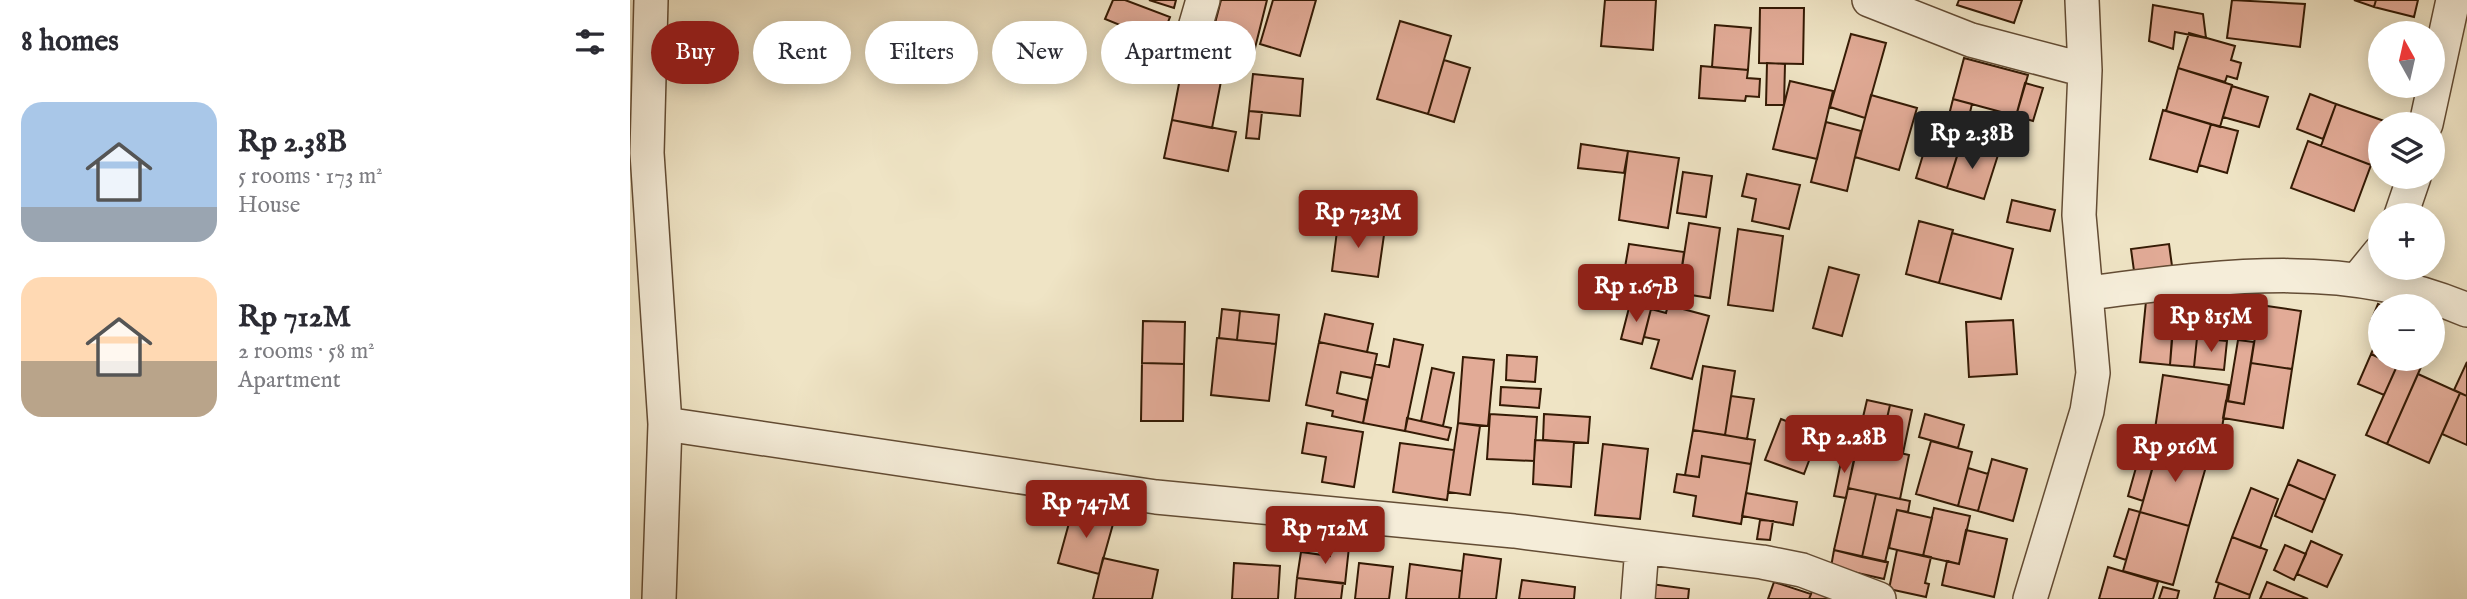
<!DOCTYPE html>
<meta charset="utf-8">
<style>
body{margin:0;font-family:"IM FELL English",serif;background:#f7f7f7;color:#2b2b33;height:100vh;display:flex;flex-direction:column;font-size:26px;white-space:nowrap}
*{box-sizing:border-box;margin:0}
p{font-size:23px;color:#7c7c81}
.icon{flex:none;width:38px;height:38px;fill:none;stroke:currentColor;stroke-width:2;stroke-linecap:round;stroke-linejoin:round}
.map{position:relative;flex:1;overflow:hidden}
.panel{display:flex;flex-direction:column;background:#fff;width:630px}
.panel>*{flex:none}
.guide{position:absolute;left:21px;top:21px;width:665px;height:63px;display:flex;gap:14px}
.needle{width:46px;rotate:352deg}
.tools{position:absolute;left:1738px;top:21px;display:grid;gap:14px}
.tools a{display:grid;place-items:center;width:77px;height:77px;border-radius:50%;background:#fff;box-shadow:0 4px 18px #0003;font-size:35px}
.price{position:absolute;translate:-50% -60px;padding:0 16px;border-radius:7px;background:#8f2418;color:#fff;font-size:23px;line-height:46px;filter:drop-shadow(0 2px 4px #0008)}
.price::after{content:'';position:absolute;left:50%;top:42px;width:21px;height:16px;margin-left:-10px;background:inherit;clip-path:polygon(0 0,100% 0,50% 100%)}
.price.selected{background:#222;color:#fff}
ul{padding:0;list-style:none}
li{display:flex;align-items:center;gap:21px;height:175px;padding:0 21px}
li span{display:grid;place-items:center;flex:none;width:196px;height:140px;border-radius:21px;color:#555}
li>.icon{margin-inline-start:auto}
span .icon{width:84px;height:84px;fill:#fffc;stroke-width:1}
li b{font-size:30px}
h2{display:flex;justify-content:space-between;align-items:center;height:84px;padding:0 21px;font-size:30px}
.chip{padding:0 24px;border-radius:32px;background:#fff;box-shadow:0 4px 18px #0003;font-size:24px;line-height:63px}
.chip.selected{background:#8f2418;color:#fff}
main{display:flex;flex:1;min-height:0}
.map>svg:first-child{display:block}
.building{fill:#e2ab97;stroke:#341a04;stroke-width:2}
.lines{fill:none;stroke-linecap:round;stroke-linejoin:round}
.street-casing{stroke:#634c34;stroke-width:36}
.street{stroke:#f5edd9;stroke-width:33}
</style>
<main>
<section class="panel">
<h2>8 homes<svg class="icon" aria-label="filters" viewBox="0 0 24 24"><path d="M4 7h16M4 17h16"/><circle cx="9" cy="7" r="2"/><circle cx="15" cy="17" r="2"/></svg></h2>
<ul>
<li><span style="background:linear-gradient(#a9c7e8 75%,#9aa5b1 0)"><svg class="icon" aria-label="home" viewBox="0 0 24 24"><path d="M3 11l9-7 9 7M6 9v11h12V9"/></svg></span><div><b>Rp 2.38B</b><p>5 rooms · 173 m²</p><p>House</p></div></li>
<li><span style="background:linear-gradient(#ffd9b3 60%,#b9a48a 0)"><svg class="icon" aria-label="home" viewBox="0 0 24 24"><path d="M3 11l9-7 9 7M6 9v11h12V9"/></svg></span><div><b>Rp 712M</b><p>2 rooms · 58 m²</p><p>Apartment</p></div></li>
</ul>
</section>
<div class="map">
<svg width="1837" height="599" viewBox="0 0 1837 599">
<rect width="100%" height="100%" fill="#efe4c5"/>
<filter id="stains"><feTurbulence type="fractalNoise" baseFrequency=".00286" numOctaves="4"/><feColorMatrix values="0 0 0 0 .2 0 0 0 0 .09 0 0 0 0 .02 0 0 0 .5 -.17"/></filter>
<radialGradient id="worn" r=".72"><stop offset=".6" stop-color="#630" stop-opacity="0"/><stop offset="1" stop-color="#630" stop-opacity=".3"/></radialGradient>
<path class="building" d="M483 0H495L540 17 526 52 491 38 495 27 475 19Z
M519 0H546L544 8Z
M591 0H637L621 64 577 54Z
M643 0H686L670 56 630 44Z
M975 0H1026L1023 50 971 46Z
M1329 0H1392L1384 23 1327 5Z
M1602 0 1675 4 1670 47 1597 38Z
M1724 0H1746L1744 7Z
M1746 0H1788L1784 17 1744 7Z
M1523 5 1573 14 1576 38 1545 32 1543 49 1519 41Z
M1130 8H1174L1173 64 1129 63Z
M770 21 821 36 798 114 747 99Z
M1085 25 1121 28 1118 70 1082 67Z
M1559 33 1605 46 1601 60 1611 63 1607 79 1597 76 1595 82 1548 68Z
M1221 34 1256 43 1235 118 1200 107Z
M1334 58 1398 75 1386 116 1323 99Z
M814 60 840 68 824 122 798 114Z
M1137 63 1155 64 1154 105H1136Z
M1071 66 1118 70 1117 78 1130 79 1129 97 1116 96 1115 101 1069 98Z
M552 68 592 76 582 128 542 120Z
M1548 68 1602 85 1590 127 1536 111Z
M623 74 673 79 670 116 619 111Z
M1160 81 1203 91 1187 159 1143 149Z
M1395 83 1413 88 1403 121 1386 116Z
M1602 86 1638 97 1629 127 1593 117Z
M1680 94 1706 104 1693 139 1667 129Z
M1241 95 1287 108 1269 170 1225 157Z
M1323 99 1342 104 1337 125 1318 119Z
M1706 104 1757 122 1750 124V141L1741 165 1691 146Z
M1533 110 1581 124 1567 172 1520 159Z
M619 111 632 112 629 139 616 138Z
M1305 115 1337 125 1317 188 1286 178Z
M542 120 606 132 598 171 534 158Z
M1196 122 1231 131 1217 191 1181 182Z
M1581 124 1608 131 1597 173 1569 165Z
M1678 141 1741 165 1724 211 1661 188Z
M1331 143 1368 155 1354 199 1317 188Z
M951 144 998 151 994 173 948 168Z
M998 151 1049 158 1038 228 989 220Z
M1053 172 1082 176 1076 217 1047 213Z
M1117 174 1170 185 1159 229 1122 221 1126 199 1112 196Z
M1382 200 1425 210 1420 231 1377 222Z
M1289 221 1323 230 1309 283 1276 274Z
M708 223 755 228 748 277 702 271Z
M1059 223 1090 228 1080 298 1048 293Z
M1108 229 1153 236 1143 311 1098 305Z
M1322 233 1383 249 1371 299 1309 283Z
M999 244 1054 252 1050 281 994 273Z
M1539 244 1542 266 1504 271 1501 249Z
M1199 267 1229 275 1212 336 1183 328Z
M1516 301 1560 305 1558 330 1543 329 1540 365 1510 362Z
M1000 304 1021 309 1012 344 991 339Z
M1748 304 1752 306 1750 325 1741 321Z
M1038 305 1079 316 1062 379 1021 368 1029 340 1014 337 1021 309 1036 313Z
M1630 305 1671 311 1662 369 1621 363Z
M592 309 610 311 607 340 589 338Z
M610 311 649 315 646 344 607 340Z
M695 314 743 324 737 352 689 342Z
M1383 320 1387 374 1339 377 1336 322Z
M513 321 555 322 554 364 512 363Z
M1542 336 1567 338 1564 367 1540 365Z
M587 338 646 344 639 401 581 395Z
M1567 338 1597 341 1594 370 1564 367Z
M764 339 793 345 775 431 733 423 745 364 759 367Z
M1608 340 1624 342 1614 404 1598 401Z
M689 342 747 354 742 378 711 372 707 393 737 400 733 423 702 416 703 411 676 405Z
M1746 343 1750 344V358L1741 354Z
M1741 354 1767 366 1754 395 1728 384Z
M877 355 907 357 905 382 876 380Z
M833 357 864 360 858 426 828 423Z
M1770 359 1791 367 1757 444 1736 435Z
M1837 362V396L1824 390Z
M512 363 554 364 553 421H511Z
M1621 363 1662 369 1653 428 1593 418 1596 401 1614 404Z
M1073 366 1105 371 1095 435 1063 430Z
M802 368 824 373 813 426 791 421Z
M1788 374 1830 393 1799 463 1757 444Z
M1533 375 1599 385 1590 440 1525 429Z
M871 387 911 389 909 408 870 405Z
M1830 393 1837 396V445L1812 434Z
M1101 396 1124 399 1117 439 1095 435Z
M1237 400 1260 405 1250 449 1227 443Z
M1260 405 1282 410 1273 453 1250 449Z
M860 414 907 417 904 461 857 459Z
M914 414 960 417 958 443 913 440Z
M1295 414 1334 425 1328 448 1289 437Z
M777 418 821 428 818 440 775 431Z
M1151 419 1189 434 1174 474 1135 460Z
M677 423 733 432 724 487 692 482 696 457 672 453Z
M828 423 850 426 840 495 818 492Z
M1063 430 1125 440 1121 464 1072 456 1069 477 1055 475Z
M1563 435 1590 440 1588 455 1561 451Z
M905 440 944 442 941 487 903 484Z
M1301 441 1342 452 1328 506 1286 494Z
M1530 442 1579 456 1559 526 1510 512Z
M770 443 824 450 817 500 763 492Z
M1228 443 1279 455 1270 499 1218 488Z
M973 444 1018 449 1010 519 965 515Z
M1213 452 1225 454 1216 498 1204 496Z
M1072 456 1121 464 1111 524 1063 516 1066 496 1044 492 1047 474 1069 477Z
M1509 457 1524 462 1513 501 1498 496Z
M1362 459 1397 469 1383 521 1348 511Z
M1668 460 1705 475 1695 500 1658 484Z
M1338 468 1358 474 1348 511 1328 506Z
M1658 484 1695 500 1682 532 1645 516Z
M1218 488 1246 494 1232 557 1204 550Z
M1621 488 1648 499 1630 548 1602 537Z
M1116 493 1167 502 1163 525 1112 516Z
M1246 494 1280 501 1278 512 1267 510 1255 562 1232 557Z
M444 505 485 517 469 574 428 563Z
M1304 508 1340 516 1329 564 1293 556Z
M1499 509 1510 512 1496 560 1484 556Z
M1267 510 1302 518 1293 556 1259 548Z
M1510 512 1559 526 1543 585 1493 571Z
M1130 520 1143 521 1140 540 1127 539Z
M1336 530 1377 539 1364 597 1312 585 1317 561 1329 564Z
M1602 537 1637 550 1620 595 1586 582Z
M1681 541 1712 555 1697 587 1667 574Z
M701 545 719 547 715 584 667 578 671 552 700 556Z
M1655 545 1676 554 1664 580 1644 570Z
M1204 550 1258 562 1254 579 1201 567Z
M1267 550 1301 557 1295 583 1299 584 1296 597 1259 589Z
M834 554 871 559 866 599H829Z
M473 558 528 570 522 599H463Z
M604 563 650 566 648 599H602Z
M729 563 763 567 759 599H725Z
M780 564 832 571 829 599H776Z
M1478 567 1528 582 1523 599H1469Z
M667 578 713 583 711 599H665Z
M892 580 945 587 944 599H889Z
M1144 582 1181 594 1179 599H1138Z
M1637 582 1678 599H1630Z
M1589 583 1620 595 1619 599H1584Z
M1021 584 1059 589 1058 599H1019Z
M1533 587 1549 591 1547 599H1529Z
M1183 589 1212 599H1179Z"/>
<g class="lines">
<defs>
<path id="street" d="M21 0 17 153 35 424 29 599
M1239 0 1341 40 1455 70
M559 48 573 0
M1796 124 1823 0
M1771 215 1784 177
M1728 279 1750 252
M1458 293C1586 277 1715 257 1837 310
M35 424 526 497 884 531 1132 562 1172 570 1249 599
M1008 599 1012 547
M1400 599 1457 411 1463 373 1449 215 1455 70 1452 0"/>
</defs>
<use href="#street" class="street-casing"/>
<use href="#street" class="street"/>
</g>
<rect width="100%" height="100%" filter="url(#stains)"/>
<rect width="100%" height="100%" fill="url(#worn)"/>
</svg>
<div class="tools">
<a><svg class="needle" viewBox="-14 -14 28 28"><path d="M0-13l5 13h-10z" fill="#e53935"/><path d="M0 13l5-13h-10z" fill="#7c7c81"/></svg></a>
<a><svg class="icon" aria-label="layers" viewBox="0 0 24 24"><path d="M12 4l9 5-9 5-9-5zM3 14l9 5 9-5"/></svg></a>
<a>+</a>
<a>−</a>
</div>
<b class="price selected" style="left:1342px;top:171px">Rp 2.38B</b>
<b class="price" style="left:728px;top:250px">Rp 723M</b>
<b class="price" style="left:1006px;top:324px">Rp 1.67B</b>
<b class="price" style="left:1581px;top:354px">Rp 815M</b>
<b class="price" style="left:1214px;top:475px">Rp 2.28B</b>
<b class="price" style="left:1545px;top:484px">Rp 916M</b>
<b class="price" style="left:456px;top:540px">Rp 747M</b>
<b class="price" style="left:695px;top:566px">Rp 712M</b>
<div class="guide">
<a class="chip selected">Buy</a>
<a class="chip">Rent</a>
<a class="chip">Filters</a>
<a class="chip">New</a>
<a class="chip">Apartment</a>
</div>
</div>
</main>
